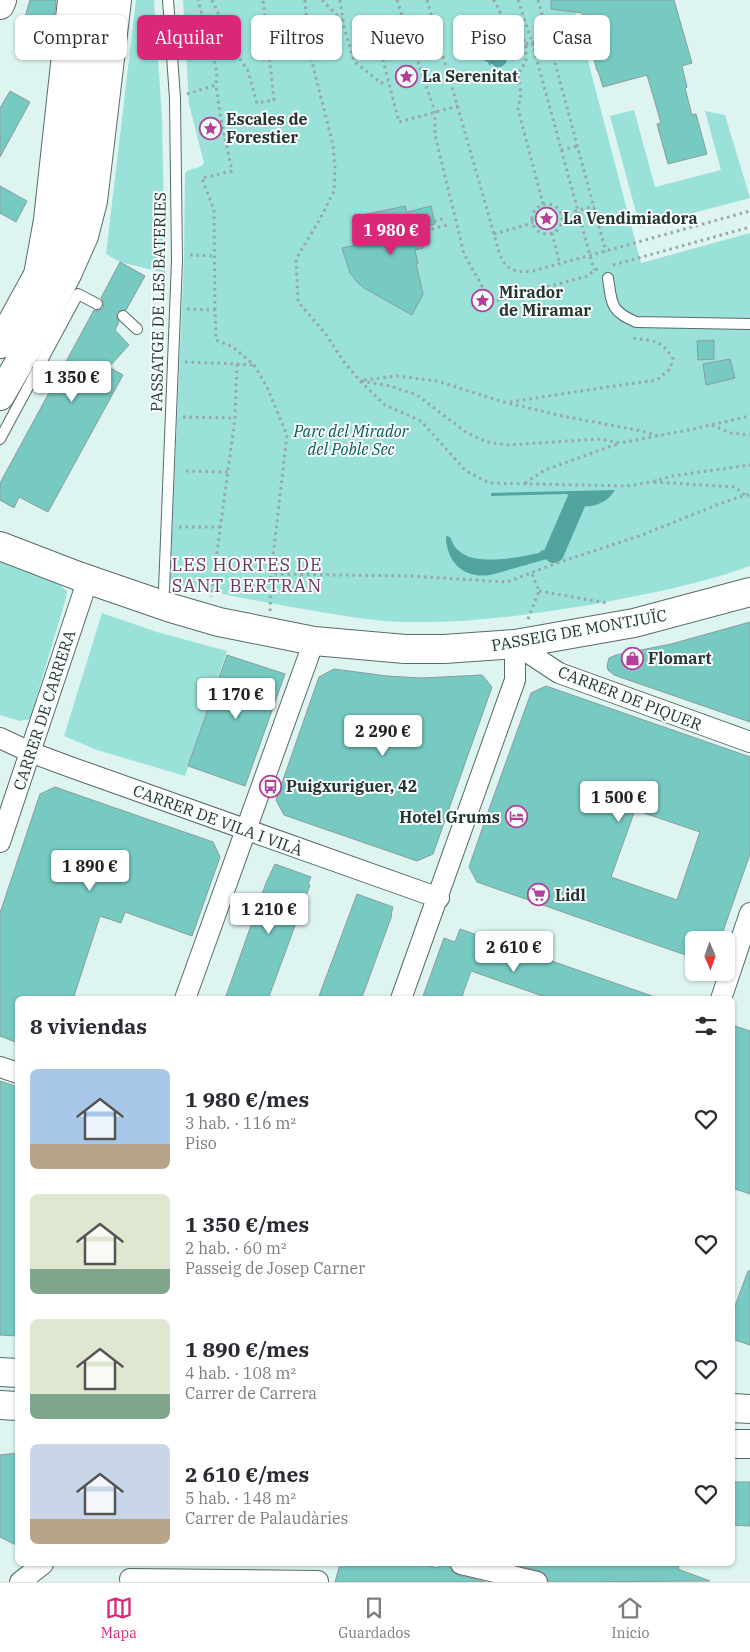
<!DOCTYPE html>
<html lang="es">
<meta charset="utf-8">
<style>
body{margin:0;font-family:"IBM Plex Serif",serif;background:#f7f7f7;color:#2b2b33;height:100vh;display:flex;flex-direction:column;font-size:19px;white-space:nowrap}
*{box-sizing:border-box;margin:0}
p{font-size:16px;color:#7c7c81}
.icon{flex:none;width:28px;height:28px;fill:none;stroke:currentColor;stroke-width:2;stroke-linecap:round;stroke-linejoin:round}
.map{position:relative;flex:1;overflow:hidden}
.sheet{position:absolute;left:15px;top:996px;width:720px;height:570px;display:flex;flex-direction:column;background:#fff;border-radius:8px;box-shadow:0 1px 4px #0004}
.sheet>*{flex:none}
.top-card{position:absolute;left:15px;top:15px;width:720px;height:45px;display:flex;gap:10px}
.needle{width:32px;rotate:178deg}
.buttons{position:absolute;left:685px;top:931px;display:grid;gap:10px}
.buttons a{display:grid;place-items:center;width:50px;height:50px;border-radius:8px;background:#fff;box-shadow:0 1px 4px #0004;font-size:25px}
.price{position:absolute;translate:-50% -42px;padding:0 11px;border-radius:5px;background:#fff;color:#222;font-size:16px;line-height:32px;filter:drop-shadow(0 1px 2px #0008)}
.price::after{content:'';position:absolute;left:50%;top:30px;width:15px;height:11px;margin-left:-8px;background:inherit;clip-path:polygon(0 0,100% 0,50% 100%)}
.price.current{background:#db2777;color:#fff}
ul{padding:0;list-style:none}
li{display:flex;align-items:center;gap:15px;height:125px;padding:0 15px}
li span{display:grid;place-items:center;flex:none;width:140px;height:100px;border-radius:8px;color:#555}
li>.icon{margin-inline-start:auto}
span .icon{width:60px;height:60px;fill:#fffc;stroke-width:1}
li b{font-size:21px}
h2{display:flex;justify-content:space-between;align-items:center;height:60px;padding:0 15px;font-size:21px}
.pill{padding:0 18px;border-radius:8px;background:#fff;box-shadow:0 1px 4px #0004;font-size:18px;line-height:45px}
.pill.current{background:#db2777;color:#fff}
.dock{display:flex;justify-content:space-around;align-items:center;height:70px;border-top:1px solid #e1e1e2;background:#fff;font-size:14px;color:#7c7c81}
.dock a{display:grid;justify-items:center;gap:2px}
.dock .current{color:#db2777}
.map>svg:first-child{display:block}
.green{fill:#9ae1da}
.water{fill:#51a59e}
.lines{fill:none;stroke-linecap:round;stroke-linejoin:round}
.canal{stroke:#51a59e;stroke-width:20}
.building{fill:#76cac2;stroke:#899d9b;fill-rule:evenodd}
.lane-casing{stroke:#586b69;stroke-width:12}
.street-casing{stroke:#586b69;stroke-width:22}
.secondary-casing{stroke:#586b69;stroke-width:30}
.highway-casing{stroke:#586b69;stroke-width:30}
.path{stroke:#96a7a5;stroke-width:3;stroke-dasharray:2.5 4;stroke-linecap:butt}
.lane{stroke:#fff;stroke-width:10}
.street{stroke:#fff;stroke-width:20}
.secondary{stroke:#fff;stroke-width:28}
.highway{stroke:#fff;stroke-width:28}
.labels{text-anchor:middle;stroke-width:4;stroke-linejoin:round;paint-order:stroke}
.poi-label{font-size:16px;font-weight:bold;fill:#2b3332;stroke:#f6fefd;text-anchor:start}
.street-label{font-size:16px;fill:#2b3332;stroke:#f6fefd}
.park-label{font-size:16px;font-style:italic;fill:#0d5753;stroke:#f6fefd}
.neighbourhood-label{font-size:18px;letter-spacing:1px;fill:#6f3560;stroke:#f6fefd}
</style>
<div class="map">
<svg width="750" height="1582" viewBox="0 0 750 1582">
<rect width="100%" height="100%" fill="#def4f1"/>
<path class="green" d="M136 0H154L162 117 165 273 120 262 106 254Z
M183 0H572L641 263 750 233V566C698 585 643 595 589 605 529 615 469 623 408 622 377 622 346 616 315 611 266 603 218 593 170 583L184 259 185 173C190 167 199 170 204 163L189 104Z
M634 110 655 187 721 170 705 111 725 115 750 198 640 227 610 116Z
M0 560 57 583 67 591 66 598 30 719 20 721 0 715Z
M102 613 157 632 227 651 185 776 97 750 64 736Z"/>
<path class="water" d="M491 35H495L501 38 504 37 505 41 512 46V53L509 56 510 59 507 60 506 63 501 67H496L492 64 489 65 488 62C480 60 478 52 484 47L483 44 486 43 488 37Z
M615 490C605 507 579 514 567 494L491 496V493Z
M446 536 450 537C452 541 454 547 458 550 474 567 519 557 539 553L542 550 556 554 554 557 494 574C467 581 446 564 446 536Z"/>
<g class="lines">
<path class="canal" d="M554 553 576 502"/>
</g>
<path class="building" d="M30 0H56L52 41 20 34Z
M551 0H674L692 63 682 66 687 87 685 88 692 115 696 114 707 154 668 164 657 124 661 123 647 75 603 87 598 71H597L582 13 551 9Z
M10 91 30 102 0 157V108Z
M0 186 27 201 16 222 0 213Z
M405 206 407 212 431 206 435 224 418 228 423 248 415 250 418 264H416L423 294 412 315 364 288 357 282 350 273 342 248 369 242 362 215Z
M120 262 145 276 126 310H121L116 314 117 318 119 322 115 330 129 345 109 367 123 375 48 512 19 497 14 508 0 500V483L94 310 98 311 103 308 104 303 101 298Z
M714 340V359L698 360 697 341Z
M730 359 735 378 706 385 703 364Z
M750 622V722L614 675 608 670 607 666 609 658 616 655 671 644Z
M227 655 285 674 245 786 188 766Z
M334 669 387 676 421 678 482 675 492 687 433 854 417 861 284 815 276 800 319 677Z
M546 686 750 757V854L720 940H694V958L477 882 469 867 488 812 531 693ZM635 810 700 832 677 900 611 877Z
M55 787 213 842 220 857 192 936 125 912 121 923 100 916 73 999H18V1043L0 1036V913L40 794Z
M275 864 311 877 308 884 310 885 268 999H225L266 883Z
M357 894 393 907 391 914 392 915 365 989 361 999H318Z
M460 929 652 996V999H551L471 971 461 999H422L444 938 455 942Z
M732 1025 750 1031V1194L732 1188Z
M0 1081 18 1087V1336L0 1335Z
M748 1271H750V1345L732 1339V1314Z
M18 1453V1546L0 1537V1455Z
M732 1482H750V1526L732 1525Z
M340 1564H419L439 1568V1564H449L453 1572 458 1575 485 1582H335Z
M511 1564H680L678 1569 710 1581 549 1582 545 1574 540 1571Z"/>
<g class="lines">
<defs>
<path id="lane" d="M608 278C612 304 610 311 636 322L750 324
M123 316 137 329
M0 439 78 294 97 304
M160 603 164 590 177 261 175 98 168 0"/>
<path id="street" d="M515 644 559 673 750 742
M0 738 30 752 73 768 439 898
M0 842 88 579
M185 999 314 641
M401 999 515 680V644
M721 999 750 913
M0 1067 18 1073
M461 1564 537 1582
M130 1579 318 1581
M20 1582 43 1564"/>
<path id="secondary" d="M0 344 38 275 48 253
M0 396 39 328 68 272 71 196 95 0
M0 546 78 576 171 608 219 622 314 641 405 649H444L515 644 634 623 750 592
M0 1372 18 1373
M0 1405 18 1406
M732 1408 750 1409
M732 1444H750"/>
<path id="highway" d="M0 5 2 0
M68 272 84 236 93 201 117 0
M38 275 48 220 72 0"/>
</defs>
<use href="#lane" class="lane-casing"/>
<use href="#street" class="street-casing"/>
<use href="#secondary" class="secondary-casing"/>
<use href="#highway" class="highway-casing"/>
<path class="path" d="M212 0 240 59 248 71 257 103 274 100 263 0
M305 0 309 50 333 145 335 168 334 191 320 219 296 259 298 302 325 333 344 362 360 381 385 405 421 421 466 471 489 483 627 486 651 482 672 476 750 465
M322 0 343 21
M340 0 344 27 354 61 381 83 388 81
M397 0 435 112V135L464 254 491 302 588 276 594 270 598 269
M427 0 494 234C501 259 502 275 533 271L750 211
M493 0 496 3 505 23 518 30 526 44V61L518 74 521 94 518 109 543 204
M518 0 532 42 594 270
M538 0 606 252
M435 26 378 41 399 122 458 106
M526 44 586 29
M187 94 216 85 217 72 198 0
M561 150 578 146
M532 219a15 15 0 1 1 30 0a15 15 0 1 1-30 0Z
M562 215 594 206
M434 221 447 218
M419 232 448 225
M552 233 560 265
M494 234 533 223
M190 255 215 256
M613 265 750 227
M187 309 215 310 216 340 233 347 254 365 267 387 287 435 271 574 409 576 507 582 557 563 642 535 719 504 745 495H750
M215 310 214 210 202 178 232 171 220 114 216 85
M185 362 237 364 235 418 211 597
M237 364 254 365
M364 380 397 376 437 381 507 403 562 416 642 431 658 436
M361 381 390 386 417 395 467 433 487 442 507 445 600 439 620 443 693 429 750 416
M510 402 600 388 657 380 670 369 673 359C661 339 653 341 632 338
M183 417 235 418
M712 425 731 433 750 435
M186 471 228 472
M654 482 735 487 745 495
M525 483 545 470 620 443
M179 527H221
M539 591 607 603
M270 611 271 574
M528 619 539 591 532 574"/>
<use href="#lane" class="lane"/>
<use href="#street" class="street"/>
<use href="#secondary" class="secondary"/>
<use href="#highway" class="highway"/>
</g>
<defs>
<symbol id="sight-ring" viewBox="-11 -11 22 22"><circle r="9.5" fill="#f6fefd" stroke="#b33f98" stroke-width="1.5"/><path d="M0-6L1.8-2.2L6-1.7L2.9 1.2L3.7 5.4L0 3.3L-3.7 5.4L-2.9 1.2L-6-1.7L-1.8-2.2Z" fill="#b33f98"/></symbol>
<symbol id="shop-ring" viewBox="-11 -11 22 22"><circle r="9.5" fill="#f6fefd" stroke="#b33f98" stroke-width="1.5"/><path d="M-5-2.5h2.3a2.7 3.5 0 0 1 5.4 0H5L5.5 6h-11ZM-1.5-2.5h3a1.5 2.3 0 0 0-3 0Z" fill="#b33f98"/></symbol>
<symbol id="bus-ring" viewBox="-11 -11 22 22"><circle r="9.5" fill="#f6fefd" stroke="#b33f98" stroke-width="1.5"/><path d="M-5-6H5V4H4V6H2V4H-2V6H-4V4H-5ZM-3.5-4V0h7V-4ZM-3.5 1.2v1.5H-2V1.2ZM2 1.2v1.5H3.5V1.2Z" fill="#b33f98"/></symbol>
<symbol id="hotel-ring" viewBox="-11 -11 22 22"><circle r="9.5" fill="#f6fefd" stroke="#b33f98" stroke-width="1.5"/><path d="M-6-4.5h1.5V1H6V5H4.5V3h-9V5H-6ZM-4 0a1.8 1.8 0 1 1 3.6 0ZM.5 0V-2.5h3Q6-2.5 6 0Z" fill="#b33f98"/></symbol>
<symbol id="supermarket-ring" viewBox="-11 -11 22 22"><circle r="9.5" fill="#f6fefd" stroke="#b33f98" stroke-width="1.5"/><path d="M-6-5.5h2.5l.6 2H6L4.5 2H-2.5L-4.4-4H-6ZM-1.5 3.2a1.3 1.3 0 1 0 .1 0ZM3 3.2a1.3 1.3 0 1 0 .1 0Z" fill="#b33f98"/></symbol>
</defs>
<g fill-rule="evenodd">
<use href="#sight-ring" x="394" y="64" width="25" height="25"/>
<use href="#sight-ring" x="198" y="116" width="25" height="25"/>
<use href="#sight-ring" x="534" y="206" width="25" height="25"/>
<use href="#sight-ring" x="470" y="288" width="25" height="25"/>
<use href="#shop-ring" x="620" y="646" width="25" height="25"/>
<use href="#bus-ring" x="258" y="774" width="25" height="25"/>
<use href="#hotel-ring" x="504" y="804" width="25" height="25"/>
<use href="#supermarket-ring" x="526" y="882" width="25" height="25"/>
</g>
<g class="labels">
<g class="poi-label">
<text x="422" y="82">La Serenitat</text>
<text x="226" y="125">Escales de<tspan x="226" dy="18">Forestier</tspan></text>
<text x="563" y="224">La Vendimiadora</text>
<text x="499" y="298">Mirador<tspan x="499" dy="18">de Miramar</tspan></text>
<text x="648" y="664">Flomart</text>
<text x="286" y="792">Puigxuriguer, 42</text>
<text x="500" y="823" text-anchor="end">Hotel Grums</text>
<text x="555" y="901">Lidl</text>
</g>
<g class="street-label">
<text transform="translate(158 302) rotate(-89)" y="6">PASSATGE DE LES BATERIES</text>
<text transform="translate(579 630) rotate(-10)" y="6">PASSEIG DE MONTJUÏC</text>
<text transform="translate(630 698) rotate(21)" y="6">CARRER DE PIQUER</text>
<text transform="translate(44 710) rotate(-72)" y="6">CARRER DE CARRERA</text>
<text transform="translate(218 820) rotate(20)" y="6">CARRER DE VILA I VILÀ</text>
</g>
<g class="park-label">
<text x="351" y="437">Parc del Mirador<tspan x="351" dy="18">del Poble Sec</tspan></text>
</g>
<g class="neighbourhood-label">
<text x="247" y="571">LES HORTES DE<tspan x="247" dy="21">SANT BERTRAN</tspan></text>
</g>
</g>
</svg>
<div class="buttons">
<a><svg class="needle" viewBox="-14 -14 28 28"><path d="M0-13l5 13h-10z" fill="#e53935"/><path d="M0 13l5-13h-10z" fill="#7c7c81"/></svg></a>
</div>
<b class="price current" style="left:391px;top:256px">1 980 €</b>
<b class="price" style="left:72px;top:403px">1 350 €</b>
<b class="price" style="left:236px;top:720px">1 170 €</b>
<b class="price" style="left:383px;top:757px">2 290 €</b>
<b class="price" style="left:619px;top:823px">1 500 €</b>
<b class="price" style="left:90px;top:892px">1 890 €</b>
<b class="price" style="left:269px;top:935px">1 210 €</b>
<b class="price" style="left:514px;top:973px">2 610 €</b>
<div class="top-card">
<a class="pill">Comprar</a>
<a class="pill current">Alquilar</a>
<a class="pill">Filtros</a>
<a class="pill">Nuevo</a>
<a class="pill">Piso</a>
<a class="pill">Casa</a>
</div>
<section class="sheet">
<h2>8 viviendas<svg class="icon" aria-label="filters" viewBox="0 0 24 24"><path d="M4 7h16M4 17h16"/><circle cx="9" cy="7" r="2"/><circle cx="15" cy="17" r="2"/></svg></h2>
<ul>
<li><span style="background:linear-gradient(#a9c7e8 75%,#b9a48a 0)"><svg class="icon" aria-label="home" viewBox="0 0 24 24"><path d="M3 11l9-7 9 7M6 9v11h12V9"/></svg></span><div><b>1 980 €/mes</b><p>3 hab. · 116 m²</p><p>Piso</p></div><svg class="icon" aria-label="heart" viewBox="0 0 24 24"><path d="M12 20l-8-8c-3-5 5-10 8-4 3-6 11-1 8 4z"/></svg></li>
<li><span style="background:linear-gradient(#dfe7d0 75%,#7fa58c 0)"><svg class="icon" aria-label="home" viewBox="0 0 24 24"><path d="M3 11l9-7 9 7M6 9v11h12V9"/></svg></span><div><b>1 350 €/mes</b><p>2 hab. · 60 m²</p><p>Passeig de Josep Carner</p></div><svg class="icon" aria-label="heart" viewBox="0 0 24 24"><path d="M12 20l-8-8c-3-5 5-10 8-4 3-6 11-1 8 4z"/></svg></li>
<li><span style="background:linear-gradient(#dfe7d0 75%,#7fa58c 0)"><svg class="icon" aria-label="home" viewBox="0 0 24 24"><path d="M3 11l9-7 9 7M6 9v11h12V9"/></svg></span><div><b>1 890 €/mes</b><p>4 hab. · 108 m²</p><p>Carrer de Carrera</p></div><svg class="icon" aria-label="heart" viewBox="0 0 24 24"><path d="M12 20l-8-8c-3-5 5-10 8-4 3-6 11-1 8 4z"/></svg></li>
<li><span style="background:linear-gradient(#c9d6e8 75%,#b9a48a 0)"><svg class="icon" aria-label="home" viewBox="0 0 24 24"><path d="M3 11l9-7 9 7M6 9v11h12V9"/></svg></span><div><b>2 610 €/mes</b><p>5 hab. · 148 m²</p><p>Carrer de Palaudàries</p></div><svg class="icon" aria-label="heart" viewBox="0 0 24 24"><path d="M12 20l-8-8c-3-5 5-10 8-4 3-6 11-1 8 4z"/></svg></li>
</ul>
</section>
</div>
<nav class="dock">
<a class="current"><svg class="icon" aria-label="map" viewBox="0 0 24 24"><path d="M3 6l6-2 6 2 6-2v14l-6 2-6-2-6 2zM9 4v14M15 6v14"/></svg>Mapa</a>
<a><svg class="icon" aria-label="saved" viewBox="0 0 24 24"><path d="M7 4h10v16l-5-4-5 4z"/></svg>Guardados</a>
<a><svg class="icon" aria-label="home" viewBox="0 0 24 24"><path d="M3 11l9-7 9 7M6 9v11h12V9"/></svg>Inicio</a>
</nav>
